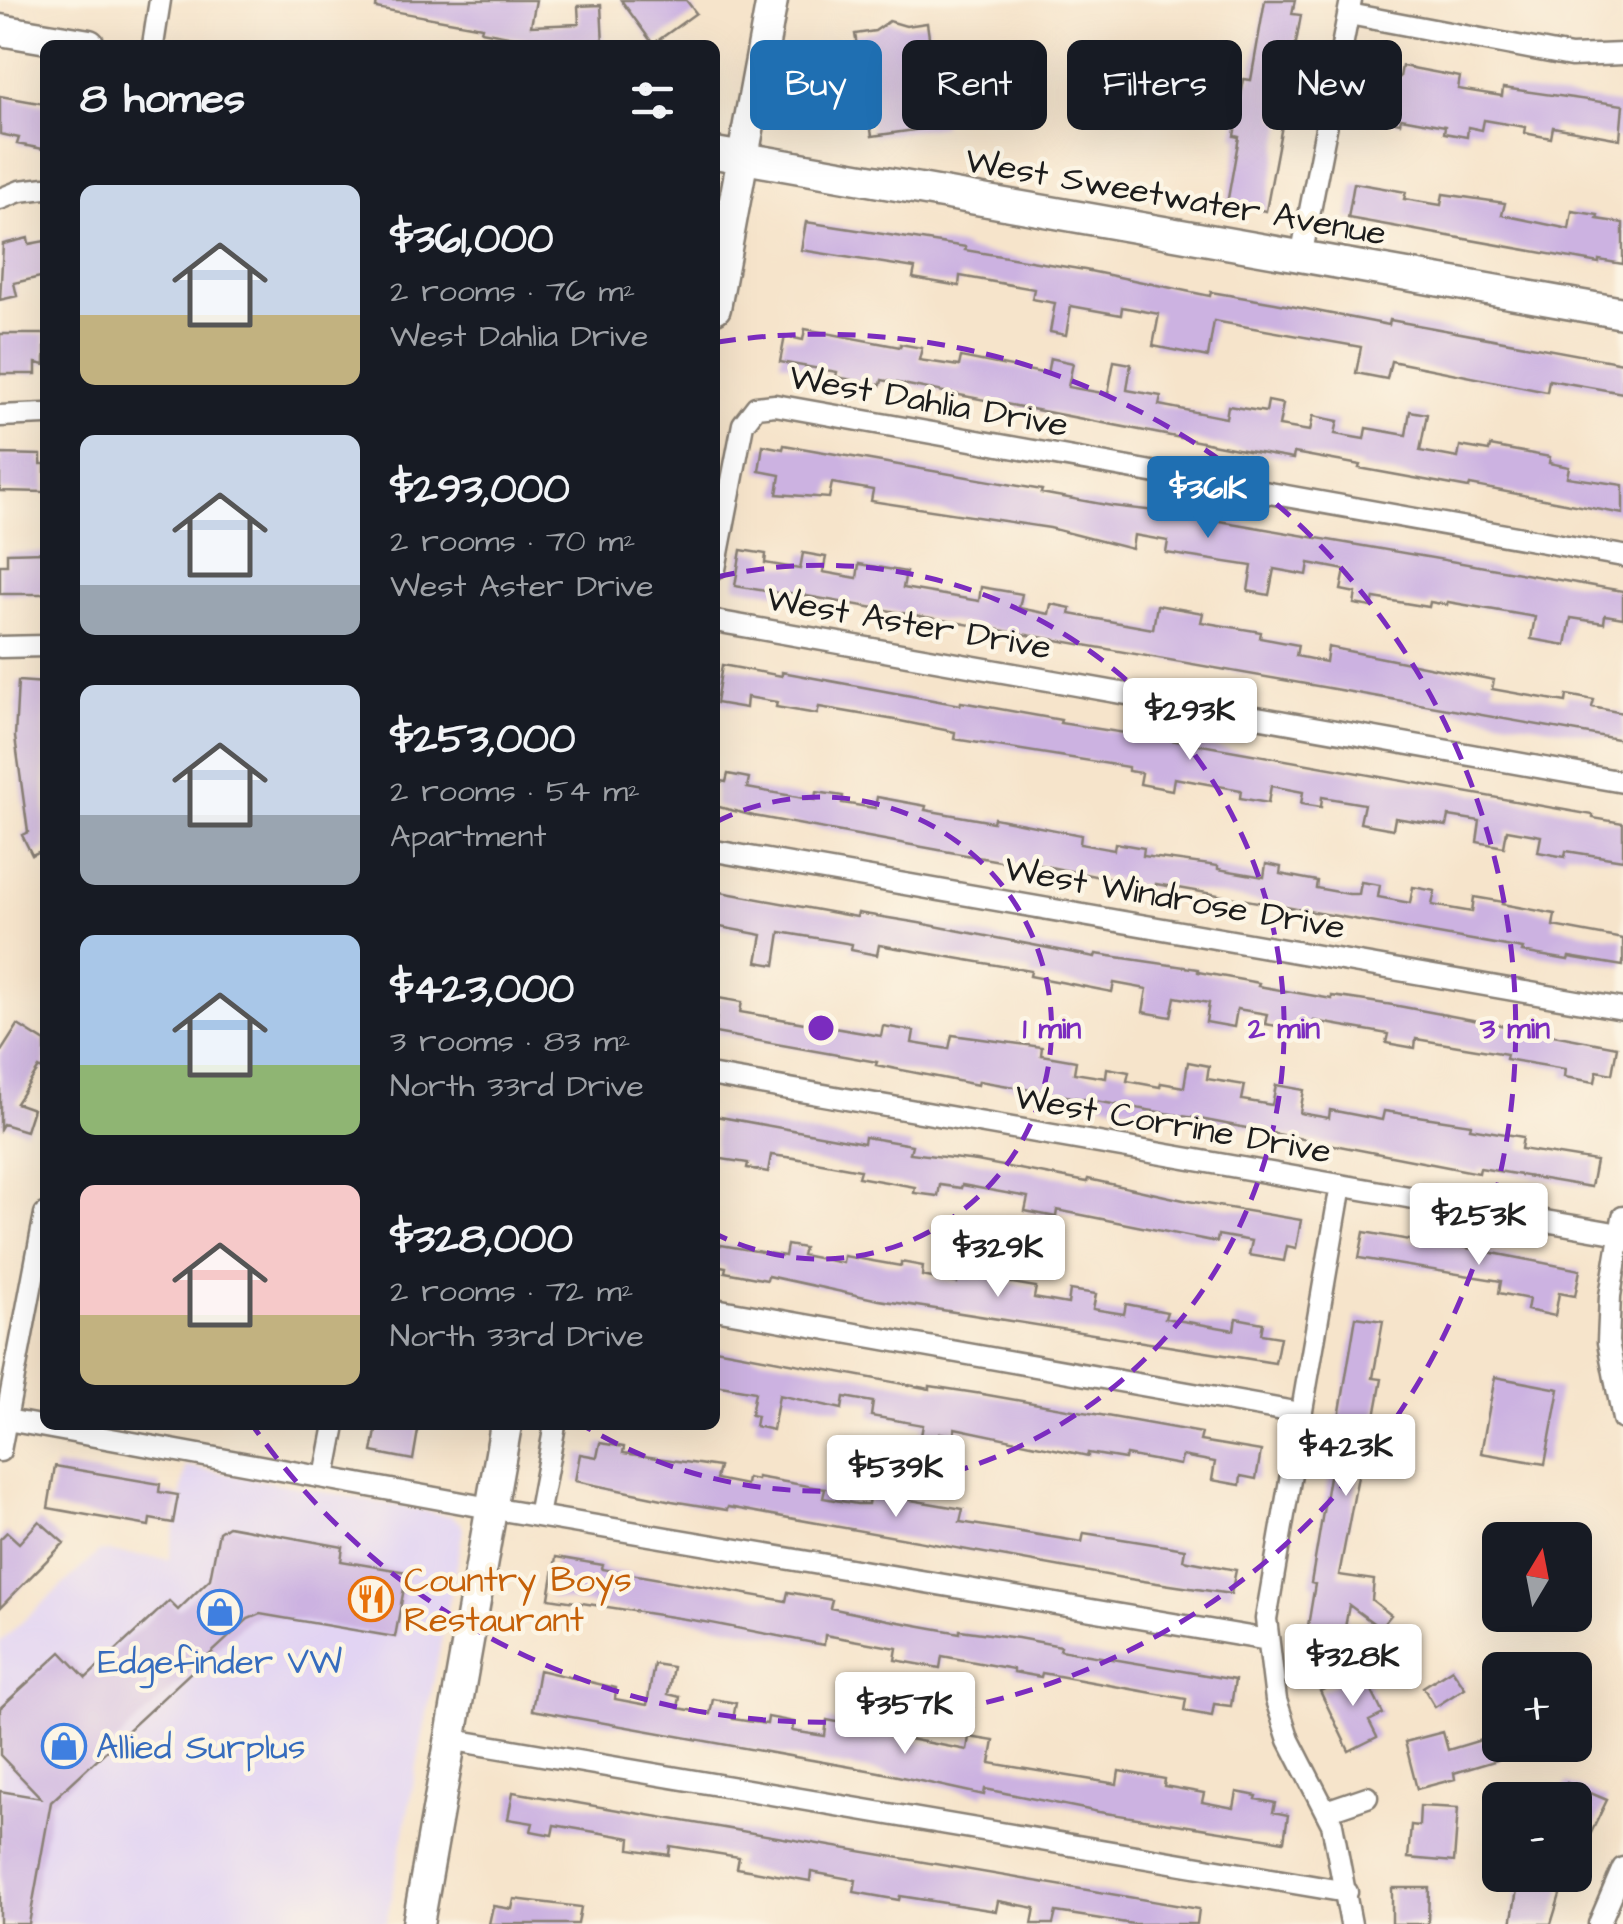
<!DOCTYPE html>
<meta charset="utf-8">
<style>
body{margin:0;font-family:"Architects Daughter",sans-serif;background:#20242c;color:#f1f3f6;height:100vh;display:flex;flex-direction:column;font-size:38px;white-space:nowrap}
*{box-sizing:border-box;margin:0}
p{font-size:32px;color:#9ea1a6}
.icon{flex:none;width:55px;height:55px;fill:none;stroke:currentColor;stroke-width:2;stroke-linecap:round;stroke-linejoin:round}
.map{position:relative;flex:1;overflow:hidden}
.drawer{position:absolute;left:40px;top:40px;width:680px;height:1390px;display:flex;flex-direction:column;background:#171b24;border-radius:15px;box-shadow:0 10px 40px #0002}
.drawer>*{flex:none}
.guide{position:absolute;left:750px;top:40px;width:722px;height:90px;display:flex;gap:20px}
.needle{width:65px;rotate:10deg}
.fabs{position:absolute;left:1482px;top:1522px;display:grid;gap:20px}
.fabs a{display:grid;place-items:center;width:110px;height:110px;border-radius:15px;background:#171b24;box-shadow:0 10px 40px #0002;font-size:50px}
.price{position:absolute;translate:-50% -85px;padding:0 22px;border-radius:10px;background:#fff;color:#222;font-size:32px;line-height:65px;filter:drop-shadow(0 2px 5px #0008)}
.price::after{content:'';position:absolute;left:50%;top:60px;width:30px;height:22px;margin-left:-15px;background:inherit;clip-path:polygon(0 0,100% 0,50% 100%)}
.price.on{background:#1f6fb2;color:#fff}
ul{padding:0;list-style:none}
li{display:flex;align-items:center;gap:30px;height:250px;padding:0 40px}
li span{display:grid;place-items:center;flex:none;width:280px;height:200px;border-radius:15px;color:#555}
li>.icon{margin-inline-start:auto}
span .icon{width:120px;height:120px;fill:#fffc;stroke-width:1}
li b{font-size:42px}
h2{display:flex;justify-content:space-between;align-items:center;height:120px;padding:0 40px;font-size:42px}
.tag{padding:0 35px;border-radius:15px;background:#171b24;box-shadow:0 10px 40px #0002;font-size:35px;line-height:90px}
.tag.on{background:#1f6fb2;color:#fff}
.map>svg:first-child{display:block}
.built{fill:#e2d4f3}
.building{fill:#ccb2e1}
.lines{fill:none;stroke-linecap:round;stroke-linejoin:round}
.street-casing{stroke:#898074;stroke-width:25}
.secondary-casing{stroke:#898074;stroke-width:35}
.street{stroke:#fff;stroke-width:20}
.secondary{stroke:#fff;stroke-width:30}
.ring{fill:none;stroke:#7b2cbf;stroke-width:5;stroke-dasharray:18 12}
.labels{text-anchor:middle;stroke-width:9;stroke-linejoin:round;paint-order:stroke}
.street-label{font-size:35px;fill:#1c1c1c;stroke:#fcf5e5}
.food-label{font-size:35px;fill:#c56008;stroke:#fcf5e5;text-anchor:start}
.shop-label{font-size:35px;fill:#366cbe;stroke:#fcf5e5}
.centre{fill:#7b2cbf;stroke:#fcf5e5;stroke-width:5}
.ring-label{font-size:30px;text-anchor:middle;font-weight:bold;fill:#7b2cbf;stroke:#fcf5e5;stroke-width:9;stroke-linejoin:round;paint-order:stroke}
</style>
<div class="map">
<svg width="1623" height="1924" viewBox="0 0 1623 1924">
<rect width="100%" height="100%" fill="#fcf5e5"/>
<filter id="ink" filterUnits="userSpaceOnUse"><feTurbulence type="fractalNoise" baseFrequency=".01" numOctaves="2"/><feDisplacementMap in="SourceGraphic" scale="20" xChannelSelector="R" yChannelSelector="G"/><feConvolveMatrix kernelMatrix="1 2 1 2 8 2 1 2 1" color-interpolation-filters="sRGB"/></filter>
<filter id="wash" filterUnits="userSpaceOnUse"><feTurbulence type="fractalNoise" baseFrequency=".0048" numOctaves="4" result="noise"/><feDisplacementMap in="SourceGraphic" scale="40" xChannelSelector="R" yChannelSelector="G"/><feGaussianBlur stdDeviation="2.25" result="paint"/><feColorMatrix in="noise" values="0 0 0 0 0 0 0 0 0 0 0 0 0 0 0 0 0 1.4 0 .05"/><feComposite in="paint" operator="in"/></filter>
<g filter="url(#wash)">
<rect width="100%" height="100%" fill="#f6e4cb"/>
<path class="built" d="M186 1466 451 1516 461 1523 463 1530 386 1924H0V1642L100 1551 169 1559Z"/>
<g id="blocks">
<path class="building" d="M377 0H536L531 26 579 24 578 6 601 5 603 45H557L481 31 482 27 376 8Z
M621 0H686L696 13 653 44Z
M1265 0H1295L1292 14 1301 15 1291 71 1283 69 1275 119 1283 120 1266 211 1227 204 1239 137 1234 136 1244 79 1251 80Z
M889 21 906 26 927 23 935 79 954 82 958 109 942 118 943 126 872 136 855 34 875 31Z
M1402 66 1460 77 1458 89 1502 96 1503 88 1623 105 1620 139 1553 127 1551 138 1524 133 1525 127 1484 120 1482 130 1468 127 1467 137 1444 133 1445 126 1401 118 1400 123 1377 118 1378 112 1363 109 1371 71 1400 77Z
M0 96 45 104 43 149 17 144 19 138 0 134Z
M1354 183 1406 192 1404 199 1441 205 1443 194 1505 203 1502 215 1569 229 1572 211 1598 215 1597 219 1623 223V264L1599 260V263L1348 218Z
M806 222 966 247 965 250 1085 270 1210 296 1211 292 1275 303 1389 325 1390 320 1623 363V393L1549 380 1547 392 1391 361 1387 379 1356 373 1361 347 1214 321 1208 357 1153 346 1159 314 1122 307 1121 315 1071 306 1066 335 1050 332 1055 303 1032 299 1034 289 960 276 959 286 913 278 915 268 801 250Z
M28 238 29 244 45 241V276L14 283 17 296 0 300 3 244Z
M805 329 900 347V344L922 348 919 360 959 366 961 357 1047 374 1050 358 1073 363 1068 387 1108 394 1114 361 1131 364 1127 390 1161 396 1159 405 1226 418 1228 406 1266 412 1268 401 1283 404 1279 426 1310 431 1313 416 1338 421 1335 434 1364 439 1366 428 1406 435 1410 411 1427 414 1420 451 1458 458 1460 446 1489 451 1490 446 1550 457 1549 463 1569 467 1567 477 1623 485V514L1470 485 1469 488 1359 468 1360 465 1294 453 1293 459 1248 451 882 380 881 385 836 377 837 372 780 362 785 336 803 340Z
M0 334H45V365L36 363V374H0Z
M763 445 783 449 784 445 1042 490 1041 493 1112 506 1173 513 1623 591V618L1605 615 1604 623 1571 618 1566 645 1531 639 1535 617 1448 602 1447 605 1430 602 1429 607 1374 598 1372 607 1354 604 1356 593 1341 590 1345 570 1309 563 1307 575 1274 569 1269 595 1248 591 1252 566 1166 553 1168 541 1134 535 1132 549 1050 528 871 501 873 490 832 483 829 498 777 494 780 475 759 471Z
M0 454 41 455V464H45V492L0 491Z
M741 550 766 554 765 563 800 569 803 553 826 557 823 572 857 578 859 564 906 572 903 588 979 601 981 587 1022 594 1019 608 1049 614 1051 604 1071 608 1070 614 1153 629 1157 605 1203 613 1201 622 1261 632 1260 638 1298 645 1296 656 1326 662 1328 647 1494 680 1492 689 1566 702 1567 695 1594 700 1592 707 1623 713V740L784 592V594L735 586Z
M45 552V594H0V565H7V553Z
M722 665 782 676V672L960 705 961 702 1061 720 1060 723 1196 744 1593 815V818L1623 823V860L1566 851 1565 857 1538 852 1541 836 1507 830 1504 847 1477 842 1480 821 1449 816 1447 826 1395 818 1393 829 1360 823 1364 804 1322 797 1321 807 1301 804 1303 792 1271 786 1268 803 1240 798 1241 790 1174 778 1172 790 1140 784 1142 773 1128 771V767L954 739 955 732 895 720 819 707 817 714 776 707 777 702 747 697 746 708 716 703Z
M18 681 45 683V849L32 855 22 835 28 832 15 737Z
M728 774 749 778 747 788 815 800 816 792 843 796 842 803 875 808 877 797 926 806 925 810 993 822 994 818 1081 835 1080 844 1114 850 1115 843 1144 848 1143 856 1218 866V869L1264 877 1266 864 1281 867 1280 874 1317 881 1316 888 1349 894H1359L1361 882 1380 885 1378 897 1410 903 1413 887 1435 891 1432 905 1472 912 1474 897 1503 902 1502 904 1555 914 1553 926 1623 939V966L1569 957 1568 960 1522 952 1523 949 1156 884 1155 888 1035 864V867L977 857 754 816 715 806V780L726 782Z
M715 891 857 917 858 913 919 923 1095 957 1096 954 1198 969V972L1259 983 1258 986 1332 999V996L1393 1005 1617 1047 1612 1074 1597 1071 1595 1082 1564 1077 1565 1069 1506 1059 1507 1054 1416 1039 1415 1048 1386 1043 1388 1034 1314 1021 1312 1032 1265 1024 1267 1014 1237 1009 1234 1027 1206 1022 1209 1003 1175 997 1171 1017 1143 1012 1147 989 1114 983 1112 992 1030 976 1031 971 879 945 877 955 851 950 852 944 780 932 775 965 757 962 762 935 715 926Z
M718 998 742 1002 740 1012 881 1036 883 1026 914 1031 912 1043 949 1049 952 1035 1042 1047 1041 1055 1076 1061 1074 1073 1106 1078 1107 1068 1129 1072 1127 1081 1160 1087 1161 1083 1184 1087 1188 1062 1209 1066 1207 1079 1245 1085 1242 1100 1272 1105 1276 1085 1304 1090 1300 1113 1329 1118 1330 1110 1382 1120 1384 1111 1471 1124 1470 1128 1523 1137 1521 1149 1596 1161 1591 1187 1480 1168 1479 1173 1200 1119 979 1081 978 1085 876 1065 877 1062 715 1033Z
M18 1025 45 1042V1072L39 1068 16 1103 33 1109 26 1131 3 1124 0 1129V1053Z
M715 1116 864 1143 865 1137 912 1145 910 1153 977 1161 1087 1182 1088 1179 1188 1201 1301 1220 1296 1248 1287 1246 1284 1261 1249 1255 1252 1241 1218 1235 1217 1242 1057 1210 1056 1217 1025 1211 1028 1197 962 1185 961 1188 940 1185 938 1196 914 1193 915 1187 858 1177 860 1170 794 1158 771 1155 768 1172 747 1168 748 1163 715 1158Z
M1364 1232 1421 1242V1239L1580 1270 1575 1296 1559 1293 1555 1316 1527 1310 1529 1299 1499 1293 1501 1281 1359 1258Z
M715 1244 785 1256 787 1245 804 1248 802 1255 843 1263 844 1256 901 1266V1262L923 1266 922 1276 957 1283 958 1274 980 1278 985 1246 1011 1251 1006 1282 1036 1287 1034 1298 1068 1304 1070 1290 1096 1294 1093 1309 1124 1314 1126 1304 1167 1312 1165 1318 1234 1330 1236 1318 1263 1323 1261 1334 1280 1337 1275 1363 879 1300 768 1276 767 1280 725 1272 726 1267 715 1265Z
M1356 1317 1383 1321 1373 1378 1382 1379 1374 1422 1371 1421 1358 1476 1339 1575 1374 1580 1372 1600 1391 1615 1380 1628 1349 1605 1341 1650 1305 1644 1315 1584 1311 1583Z
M715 1349 930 1389V1386L982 1394 1202 1433 1200 1441 1261 1451 1256 1479 1241 1476 1240 1485 1212 1480 1215 1462 1182 1456 1180 1465 1126 1455 1125 1459 1088 1453V1456L955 1428 954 1436 940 1433 936 1460 917 1457 923 1425 871 1416 873 1402 844 1397 842 1409 779 1395 773 1430 755 1426 757 1416 751 1415 755 1392 715 1385Z
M1495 1377 1559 1389 1545 1464 1481 1453Z
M389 1425H419L413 1460 372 1452 377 1426 388 1428Z
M600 1443 624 1447 623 1453 719 1467 716 1479 746 1485 747 1478 757 1480V1477L825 1489 823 1498 857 1504H868L870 1493 963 1509 960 1522 1082 1542 1084 1533 1185 1549 1183 1560 1236 1570 1231 1594 1123 1578 728 1507 727 1510 672 1501 575 1481 580 1454 597 1457Z
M55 1466 160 1484 159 1492 178 1495 173 1523 150 1519 149 1526 48 1508Z
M39 1521 64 1543 0 1608V1539L7 1532 19 1543Z
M228 1526 343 1547 341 1561 407 1572 395 1637 260 1614 248 1619 51 1802 29 1924H0V1791L41 1798 0 1755V1708L61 1652 86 1678 169 1601 178 1610 210 1579 219 1532Z
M556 1557 603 1565 602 1569 786 1601 788 1592 832 1600 830 1608 888 1620 960 1633V1630L1018 1638 1061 1646 1060 1650 1235 1680 1231 1706 1214 1704 1212 1716 1184 1711 1186 1699 1042 1673 1041 1677 1013 1672V1669L942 1656 940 1668 895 1660 897 1648 825 1635 824 1645 711 1623 549 1598Z
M654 1664 673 1667 668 1694 680 1697 678 1708 710 1714 713 1699 736 1703 733 1719 767 1724 768 1717 794 1722 792 1731 825 1736 827 1720 873 1729 872 1732 967 1750 969 1737 994 1741 990 1763 1117 1784 1119 1771 1165 1779 1164 1786 1204 1793 1202 1802 1234 1808 1237 1792 1257 1796 1256 1799 1275 1803 1273 1812 1288 1815 1284 1841 1099 1812 985 1789 984 1795 879 1772 532 1710 539 1670 616 1688 615 1699 647 1705Z
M1452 1669 1465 1688 1435 1707 1423 1687Z
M1362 1671 1383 1714 1369 1721 1377 1737 1349 1751 1320 1691Z
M1443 1732 1448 1750 1491 1737 1498 1760 1454 1773 1455 1779 1417 1789 1405 1742Z
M1567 1783 1607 1800 1575 1866V1800H1560Z
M513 1792 1199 1909 1197 1924H1133L1056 1912 1053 1924H1032L1035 1908 998 1901 996 1911 900 1896 899 1900 854 1892 856 1880 811 1872 810 1881 737 1868 739 1857 670 1846 669 1855 630 1849 631 1838 554 1825 552 1835 531 1831 533 1823 508 1819Z
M1420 1806 1458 1808 1454 1862 1408 1858 1411 1825 1419 1826Z
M1522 1875H1566L1551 1924H1511L1517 1890H1522Z
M1392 1888H1429L1428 1924H1392Z
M514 1899 581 1907 578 1924H489L493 1906 512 1909Z"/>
</g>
</g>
<g filter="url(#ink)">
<use href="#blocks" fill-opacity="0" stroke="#898074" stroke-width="2.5"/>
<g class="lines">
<defs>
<path id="street" d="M1349 14 1571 56 1623 54
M153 45 160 0
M0 199 20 191 45 188
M1301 257 1351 0
M0 416 45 414
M715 569 743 424 756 407 775 405 1623 556
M715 621 1623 782
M0 647 45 646
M715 851 1623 1009
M715 1076 1620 1234
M1341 1185 1266 1619 1276 1700 1289 1740 1332 1824 1351 1924
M1623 1217 1610 1296 1608 1342 1623 1419
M715 1309 1300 1413
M7 1420 490 1508 1268 1640
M0 1451 45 1214
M325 1477 335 1425
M538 1516 555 1425
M448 1739 1347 1892
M1326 1811 1367 1797
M1599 1924 1623 1868"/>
<path id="secondary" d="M0 30 89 45
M715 153 1623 313
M715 308 772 0
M418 1924 506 1425"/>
</defs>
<use href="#street" class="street-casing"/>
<use href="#secondary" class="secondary-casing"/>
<use href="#street" class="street"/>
<use href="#secondary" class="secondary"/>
</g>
</g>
<g class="ring">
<path d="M716 822A231 231 0 1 1 716 1234"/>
<path d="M717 577A463 463 0 1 1 586 1427"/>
<path d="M718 342A694 694 0 1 1 253 1426"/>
</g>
<defs>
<symbol id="restaurant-ring" viewBox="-11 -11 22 22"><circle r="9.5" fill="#fcf5e5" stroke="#e8710a" stroke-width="1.5"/><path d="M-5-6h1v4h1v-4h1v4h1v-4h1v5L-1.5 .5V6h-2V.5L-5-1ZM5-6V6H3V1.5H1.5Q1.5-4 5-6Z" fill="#e8710a"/></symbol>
<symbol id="shop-ring" viewBox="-11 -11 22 22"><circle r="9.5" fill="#fcf5e5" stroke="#3f7fe0" stroke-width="1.5"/><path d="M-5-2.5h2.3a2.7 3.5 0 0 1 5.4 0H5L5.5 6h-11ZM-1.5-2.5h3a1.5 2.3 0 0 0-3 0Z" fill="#3f7fe0"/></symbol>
</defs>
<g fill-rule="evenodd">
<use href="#restaurant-ring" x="346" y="1574" width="50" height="50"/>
<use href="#shop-ring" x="195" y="1587" width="50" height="50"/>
<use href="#shop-ring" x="39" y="1721" width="50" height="50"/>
</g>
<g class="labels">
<g class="street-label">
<text transform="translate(1176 196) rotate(10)" y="12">West Sweetwater Avenue</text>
<text transform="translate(929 400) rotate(10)" y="12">West Dahlia Drive</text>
<text transform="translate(909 622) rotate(10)" y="12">West Aster Drive</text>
<text transform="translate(1175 897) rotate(10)" y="12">West Windrose Drive</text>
<text transform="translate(1173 1123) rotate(10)" y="12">West Corrine Drive</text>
</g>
<g class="food-label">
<text x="404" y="1591">Country Boys<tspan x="404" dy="40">Restaurant</tspan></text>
</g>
<g class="shop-label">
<text x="220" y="1673">Edgefinder VW</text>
<text x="96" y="1758" text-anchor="start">Allied Surplus</text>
</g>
</g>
<circle cx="821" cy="1028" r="15" class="centre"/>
<g class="ring-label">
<text x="1052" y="1038">1 min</text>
<text x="1284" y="1038">2 min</text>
<text x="1515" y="1038">3 min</text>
</g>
</svg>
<div class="fabs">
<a><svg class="needle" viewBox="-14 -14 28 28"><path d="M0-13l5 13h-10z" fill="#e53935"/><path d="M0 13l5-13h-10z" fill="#9ea1a6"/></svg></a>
<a>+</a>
<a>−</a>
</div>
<b class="price on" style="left:1208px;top:541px">$361K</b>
<b class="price" style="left:1190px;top:763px">$293K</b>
<b class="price" style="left:1479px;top:1268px">$253K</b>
<b class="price" style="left:998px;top:1300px">$329K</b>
<b class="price" style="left:1346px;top:1499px">$423K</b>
<b class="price" style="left:896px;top:1520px">$539K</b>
<b class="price" style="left:1353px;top:1709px">$328K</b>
<b class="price" style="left:905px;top:1757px">$357K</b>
<div class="guide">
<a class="tag on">Buy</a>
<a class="tag">Rent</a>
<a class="tag">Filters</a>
<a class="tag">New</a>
</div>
<section class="drawer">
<h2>8 homes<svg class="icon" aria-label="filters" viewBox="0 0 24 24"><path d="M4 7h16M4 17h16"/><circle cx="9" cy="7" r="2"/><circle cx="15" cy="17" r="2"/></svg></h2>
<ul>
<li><span style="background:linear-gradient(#c9d6e8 65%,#c2b280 0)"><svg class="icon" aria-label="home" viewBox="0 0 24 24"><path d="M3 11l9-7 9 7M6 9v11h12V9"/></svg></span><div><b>$361,000</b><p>2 rooms · 76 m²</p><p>West Dahlia Drive</p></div></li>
<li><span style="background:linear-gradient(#c9d6e8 75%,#9aa5b1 0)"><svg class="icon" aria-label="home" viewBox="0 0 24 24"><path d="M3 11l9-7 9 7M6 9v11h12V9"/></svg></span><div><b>$293,000</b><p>2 rooms · 70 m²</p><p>West Aster Drive</p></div></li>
<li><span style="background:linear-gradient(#c9d6e8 65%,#9aa5b1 0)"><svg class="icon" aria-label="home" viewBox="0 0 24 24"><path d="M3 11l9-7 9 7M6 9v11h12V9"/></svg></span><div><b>$253,000</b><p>2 rooms · 54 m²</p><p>Apartment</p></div></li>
<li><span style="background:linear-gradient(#a9c7e8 65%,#8fb573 0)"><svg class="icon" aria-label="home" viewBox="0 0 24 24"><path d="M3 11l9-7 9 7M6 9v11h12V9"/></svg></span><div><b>$423,000</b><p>3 rooms · 83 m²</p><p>North 33rd Drive</p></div></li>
<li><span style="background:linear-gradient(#f6c9c9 65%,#c2b280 0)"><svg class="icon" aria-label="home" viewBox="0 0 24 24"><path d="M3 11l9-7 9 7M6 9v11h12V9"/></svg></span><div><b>$328,000</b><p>2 rooms · 72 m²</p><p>North 33rd Drive</p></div></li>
</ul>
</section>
</div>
